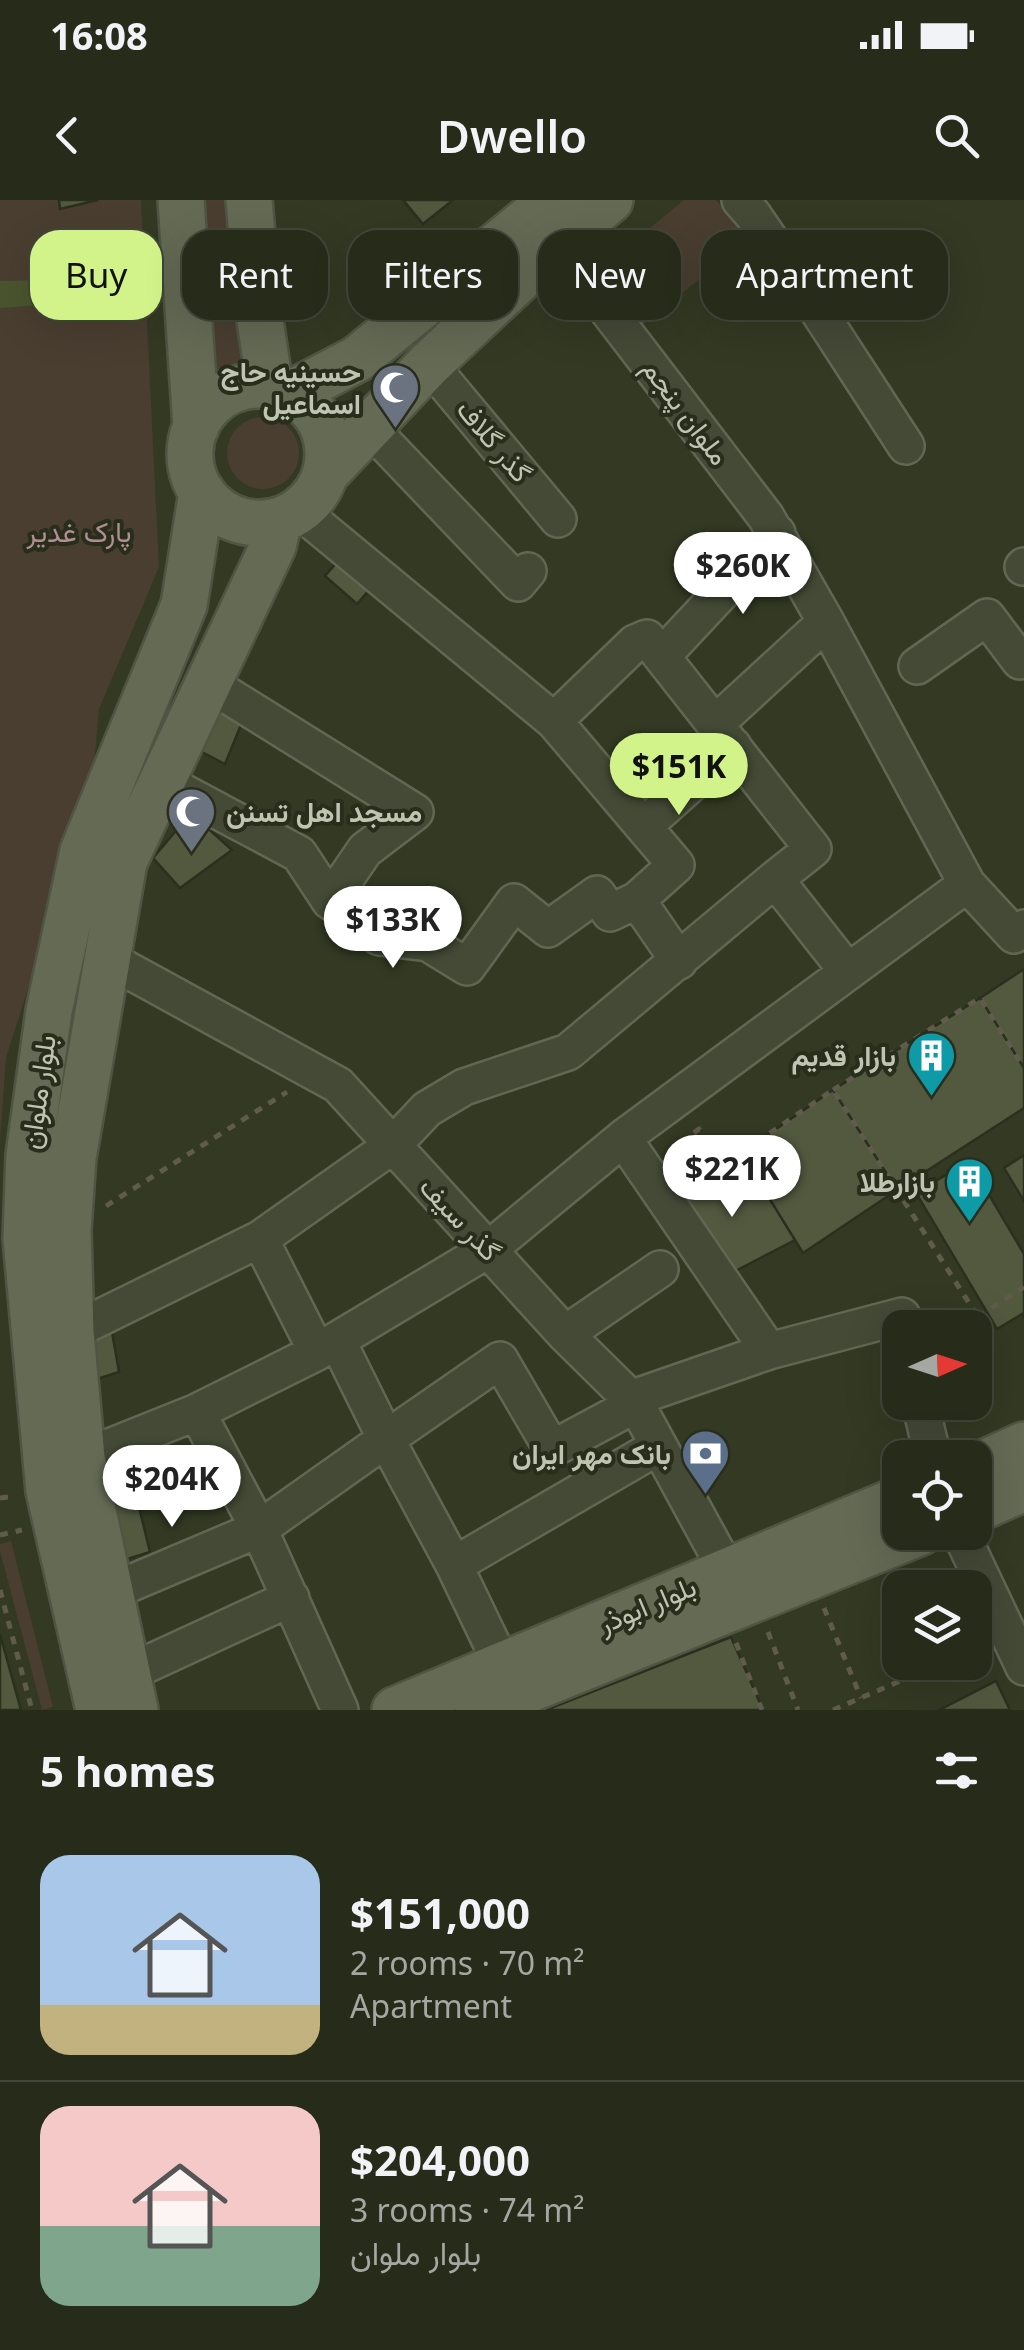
<!DOCTYPE html>
<meta charset="utf-8">
<style>
body{margin:0;font-family:"Noto Sans",Vazirmatn,sans-serif;background:#323727;color:#f1f3f6;height:100vh;display:flex;flex-direction:column;font-size:38px;white-space:nowrap}
*{box-sizing:border-box;margin:0}
p{font-size:32px;color:#a4a7a2}
.icon{flex:none;width:55px;height:55px;fill:none;stroke:currentColor;stroke-width:2;stroke-linecap:round;stroke-linejoin:round}
.map{position:relative;height:1510px;overflow:hidden}
.sheet{display:flex;flex-direction:column;background:#262b1a;flex:1}
.sheet>*{flex:none}
.banner{position:absolute;left:30px;top:30px;width:965px;height:90px;display:flex;gap:20px}
.needle{width:65px;rotate:87deg}
.buttons{position:absolute;left:882px;top:1110px;display:grid;gap:20px}
.buttons a{display:grid;place-items:center;width:110px;height:110px;border-radius:20px;background:#262b1a;box-shadow:0 10px 40px #0002,0 0 0 2px #424739;font-size:50px}
.price{position:absolute;translate:-50% -85px;padding:0 22px;border-radius:35px;background:#fff;color:#222;font-size:32px;line-height:65px;filter:drop-shadow(0 2px 5px #0008)}
.price::after{content:'';position:absolute;left:50%;top:60px;width:30px;height:22px;margin-left:-15px;background:inherit;clip-path:polygon(0 0,100% 0,50% 100%)}
.price.current{background:#d1f389;color:#111}
ul{padding:0;list-style:none}
li{display:flex;align-items:center;gap:30px;height:250px;padding:0 40px}
li+li{border-top:2px solid #424739}
li span{display:grid;place-items:center;flex:none;width:280px;height:200px;border-radius:30px;color:#555}
li>.icon{margin-inline-start:auto}
span .icon{width:120px;height:120px;fill:#fffc;stroke-width:1}
li b{font-size:42px}
h2{display:flex;justify-content:space-between;align-items:center;height:120px;padding:0 40px;font-size:42px}
.tag{padding:0 35px;border-radius:30px;background:#262b1a;box-shadow:0 10px 40px #0002,0 0 0 2px #424739;font-size:35px;line-height:90px}
.tag.current{background:#d1f389;color:#111}
.status{display:flex;justify-content:space-between;align-items:center;height:70px;padding:0 50px;background:#262b1a;direction:ltr}
.status svg{height:28px;fill:currentColor}
header{display:flex;justify-content:space-between;align-items:center;height:130px;padding:0 40px;background:#262b1a;font-size:45px;font-weight:600}
.map>svg:first-child{display:block}
.green{fill:#493e30}
.water{fill:#4a552f}
.building{fill:#52593f;stroke:#2b301e;stroke-width:2.5}
.lines{fill:none;stroke-linecap:round;stroke-linejoin:round}
.minor-casing{stroke:#626754;stroke-width:40}
.major-casing{stroke:#505543;stroke-width:50}
.path{stroke:#5f5c4b;stroke-width:5;stroke-dasharray:8 8;stroke-linecap:butt}
.minor{stroke:#444a36;stroke-width:35}
.major{stroke:#646a54;stroke-width:45}
.labels{text-anchor:middle;stroke-width:8;stroke-linejoin:round;paint-order:stroke}
.poi-label{font-size:28px;font-weight:bold;fill:#bfc5b1;stroke:#292e1c;text-anchor:end}
.street-label{font-size:28px;fill:#bfc5b1;stroke:#292e1c}
.park-label{font-size:28px;fill:#b08e91;stroke:#292e1c}
</style>
<div class="status"><b>16:08</b><svg viewBox="0 0 49 12"><path d="M0 12V9h3v3zM5 12V6h3v6zM10 12V3h3v9zM15 12V0h3v12zM26 1h20v11H26zM47 4h2v5h-2z"/></svg></div>
<header><svg class="icon" aria-label="back" viewBox="0 0 24 24"><path d="M15 5l-7 7 7 7"/></svg>Dwello<svg class="icon" aria-label="search" viewBox="0 0 24 24"><circle cx="10" cy="10" r="6"/><path d="M15 15l6 6"/></svg></header>
<div class="map">
<svg width="1024" height="1510" viewBox="0 0 1024 1510">
<rect width="100%" height="100%" fill="#333923"/>
<path class="green" d="M0 0H141L159 367 99 509 92 586 6 858 0 941Z
M196 0H244L254 168 237 179 221 176 207 156Z
M684 0H716L748 40 641 126 595 73Z
M227 253a36 36 0 1 1 72 0a36 36 0 1 1-72 0Z
M11 1341 53 1507 42 1510 0 1351V1344Z"/>
<path class="water" d="M38 80 43 85 44 101 38 105 0 108V81Z"/>
<path class="building" d="M59 0H98L60 9Z
M403 0H453L423 24Z
M338 361 370 389 357 404 325 376Z
M220 506 243 520 225 564 200 551Z
M191 613 232 650 180 688 153 658Z
M1024 769V868L980 798Z
M980 798 1024 868V908L897 990 833 890Z
M833 890 897 990 803 1053 745 959 751 946Z
M1024 955V1001L1004 968Z
M745 959 795 1040 720 1079 669 1006Z
M969 961 1024 1054V1117L1022 1114 997 1129 916 993Z
M111 1126 119 1172 94 1180 91 1133Z
M138 1303 150 1352 121 1361 115 1337V1305Z
M0 1434 21 1510H0Z
M731 1437 763 1510H546Z
M996 1481 1010 1510H939Z"/>
<g class="lines">
<defs>
<path id="minor" d="M740 0 753 15 817 109 906 246
M557 44 766 317 826 422 715 524
M429 164 558 319
M371 229 518 383 528 371
M300 311 554 521 676 665 637 700 679 761
M1023 367 1024 366
M826 422 967 684
M662 456 777 333
M917 466 987 417 1020 461 1024 460
M208 483 415 612 365 650 330 701
M554 521 635 443 647 438 813 649 775 679 848 772
M162 581 299 654 330 701 379 737 428 743 467 767 514 702 548 729 597 694 610 713 637 700
M644 626 733 546
M106 758 338 885 565 1134 636 1204 727 1371
M260 1039 317 1152
M71 1132 260 1039 393 945 427 909 464 887 568 852 775 679
M565 1134 660 1069
M337 1140 386 1239 500 1160 552 1249 636 1204 639 1196 769 1151 623 938
M769 1151 902 1116 904 1128
M920 1202 933 1258
M197 1212 317 1152 489 1049 627 935 967 684 1014 735 1024 728
M82 1258 197 1212 259 1329 110 1392
M960 1332 1024 1467
M454 1365 659 1246
M128 1473 291 1398
M340 1510 259 1329 386 1239 454 1365 502 1465"/>
<path id="major" d="M181 0 196 227
M249 0 259 114 270 186
M190 254a69 69 0 1 1 138 0a69 69 0 1 1-138 0Z
M292 193 357 159 552 0
M326 273 429 164 557 44 610 0
M975 1267 1024 1245
M975 1310 1024 1288
M99 1510 49 1291 26 1039 29 955 49 811 83 651 184 405 202 292
M135 1510 82 1258 71 1132 68 1030 73 958 124 662 273 346 279 321
M395 1510 900 1299
M478 1510 921 1332"/>
</defs>
<use href="#minor" class="minor-casing"/>
<use href="#major" class="major-casing"/>
<path class="path" d="M833 890 980 798 1024 868
M668 952 699 929 715 952 737 942 751 946 833 890 978 1117 982 1133 975 1135
M106 1006 287 892
M978 1117 1024 1087
M0 1298 16 1296
M0 1335 22 1330
M906 1372 913 1388
M0 1390 32 1510
M824 1408 861 1498
M768 1432 798 1510
M736 1443 762 1510
M833 1510 944 1462"/>
<use href="#minor" class="minor"/>
<use href="#major" class="major"/>
</g>
<defs>
<symbol id="mosque-pin" viewBox="-11 -11 22 30"><path d="M0 17L-7.5 6A9.5 9.5 0 1 1 7.5 6Z" fill="#6b7280" stroke="#292e1c"/><path d="M3.5-4.9A6 6 0 1 0 3.5 4.9A5 5 0 1 1 3.5-4.9Z" fill="#fff"/></symbol>
<symbol id="building-pin" viewBox="-11 -11 22 30"><path d="M0 17L-7.5 6A9.5 9.5 0 1 1 7.5 6Z" fill="#0f9aa8" stroke="#292e1c"/><path d="M-4-6H4V6H1V3H-1V6H-4ZM-2.5-4.3h1.7v1.8h-1.7ZM.8-4.3h1.7v1.8H.8ZM-2.5-1h1.7V.8h-1.7ZM.8-1h1.7V.8H.8Z" fill="#fff"/></symbol>
<symbol id="bank-pin" viewBox="-11 -11 22 30"><path d="M0 17L-7.5 6A9.5 9.5 0 1 1 7.5 6Z" fill="#5c6f8a" stroke="#292e1c"/><path d="M-6-4H6V4H-6ZM0-2.3a2.3 2.3 0 1 0 0 4.6a2.3 2.3 0 1 0 0-4.6Z" fill="#fff"/></symbol>
</defs>
<g fill-rule="evenodd">
<use href="#mosque-pin" x="368" y="160" width="55" height="75"/>
<use href="#mosque-pin" x="164" y="584" width="55" height="75"/>
<use href="#building-pin" x="904" y="828" width="55" height="75"/>
<use href="#building-pin" x="942" y="954" width="55" height="75"/>
<use href="#bank-pin" x="678" y="1226" width="55" height="75"/>
</g>
<g class="labels">
<g class="poi-label">
<text x="361" y="182">حسینیه حاج<tspan x="361" dy="32">اسماعیل</tspan></text>
<text x="226" y="622" text-anchor="start">مسجد اهل تسنن</text>
<text x="896" y="866">بازار قدیم</text>
<text x="935" y="992">بازارطلا</text>
<text x="671" y="1264">بانک مهر ایران</text>
</g>
<g class="street-label">
<text transform="translate(686 212) rotate(53)" y="10">ملوان پنجم</text>
<text transform="translate(494 241) rotate(50)" y="10">گذر گلاف</text>
<text transform="translate(38 892) rotate(-82)" y="10">بلوار ملوان</text>
<text transform="translate(460 1019) rotate(47)" y="10">گذر سیف</text>
<text transform="translate(647 1405) rotate(-23)" y="10">بلوار ابوذر</text>
</g>
<g class="park-label">
<text x="79" y="342">پارک غدیر</text>
</g>
</g>
</svg>
<div class="buttons">
<a><svg class="needle" viewBox="-14 -14 28 28"><path d="M0-13l5 13h-10z" fill="#e53935"/><path d="M0 13l5-13h-10z" fill="#a4a7a2"/></svg></a>
<a><svg class="icon" aria-label="locate" viewBox="0 0 24 24"><circle cx="12" cy="12" r="6"/><path d="M12 2v4M12 18v4M2 12h4M18 12h4"/></svg></a>
<a><svg class="icon" aria-label="layers" viewBox="0 0 24 24"><path d="M12 4l9 5-9 5-9-5zM3 14l9 5 9-5"/></svg></a>
</div>
<b class="price" style="left:743px;top:417px">$260K</b>
<b class="price current" style="left:679px;top:618px">$151K</b>
<b class="price" style="left:393px;top:771px">$133K</b>
<b class="price" style="left:732px;top:1020px">$221K</b>
<b class="price" style="left:172px;top:1330px">$204K</b>
<div class="banner">
<a class="tag current">Buy</a>
<a class="tag">Rent</a>
<a class="tag">Filters</a>
<a class="tag">New</a>
<a class="tag">Apartment</a>
</div>
</div>
<section class="sheet">
<h2>5 homes<svg class="icon" aria-label="filters" viewBox="0 0 24 24"><path d="M4 7h16M4 17h16"/><circle cx="9" cy="7" r="2"/><circle cx="15" cy="17" r="2"/></svg></h2>
<ul>
<li><span style="background:linear-gradient(#a9c7e8 75%,#c2b280 0)"><svg class="icon" aria-label="home" viewBox="0 0 24 24"><path d="M3 11l9-7 9 7M6 9v11h12V9"/></svg></span><div><b>$151,000</b><p>2 rooms · 70 m²</p><p>Apartment</p></div></li>
<li><span style="background:linear-gradient(#f6c9c9 60%,#7fa58c 0)"><svg class="icon" aria-label="home" viewBox="0 0 24 24"><path d="M3 11l9-7 9 7M6 9v11h12V9"/></svg></span><div><b>$204,000</b><p>3 rooms · 74 m²</p><p>بلوار ملوان</p></div></li>
</ul>
</section>
